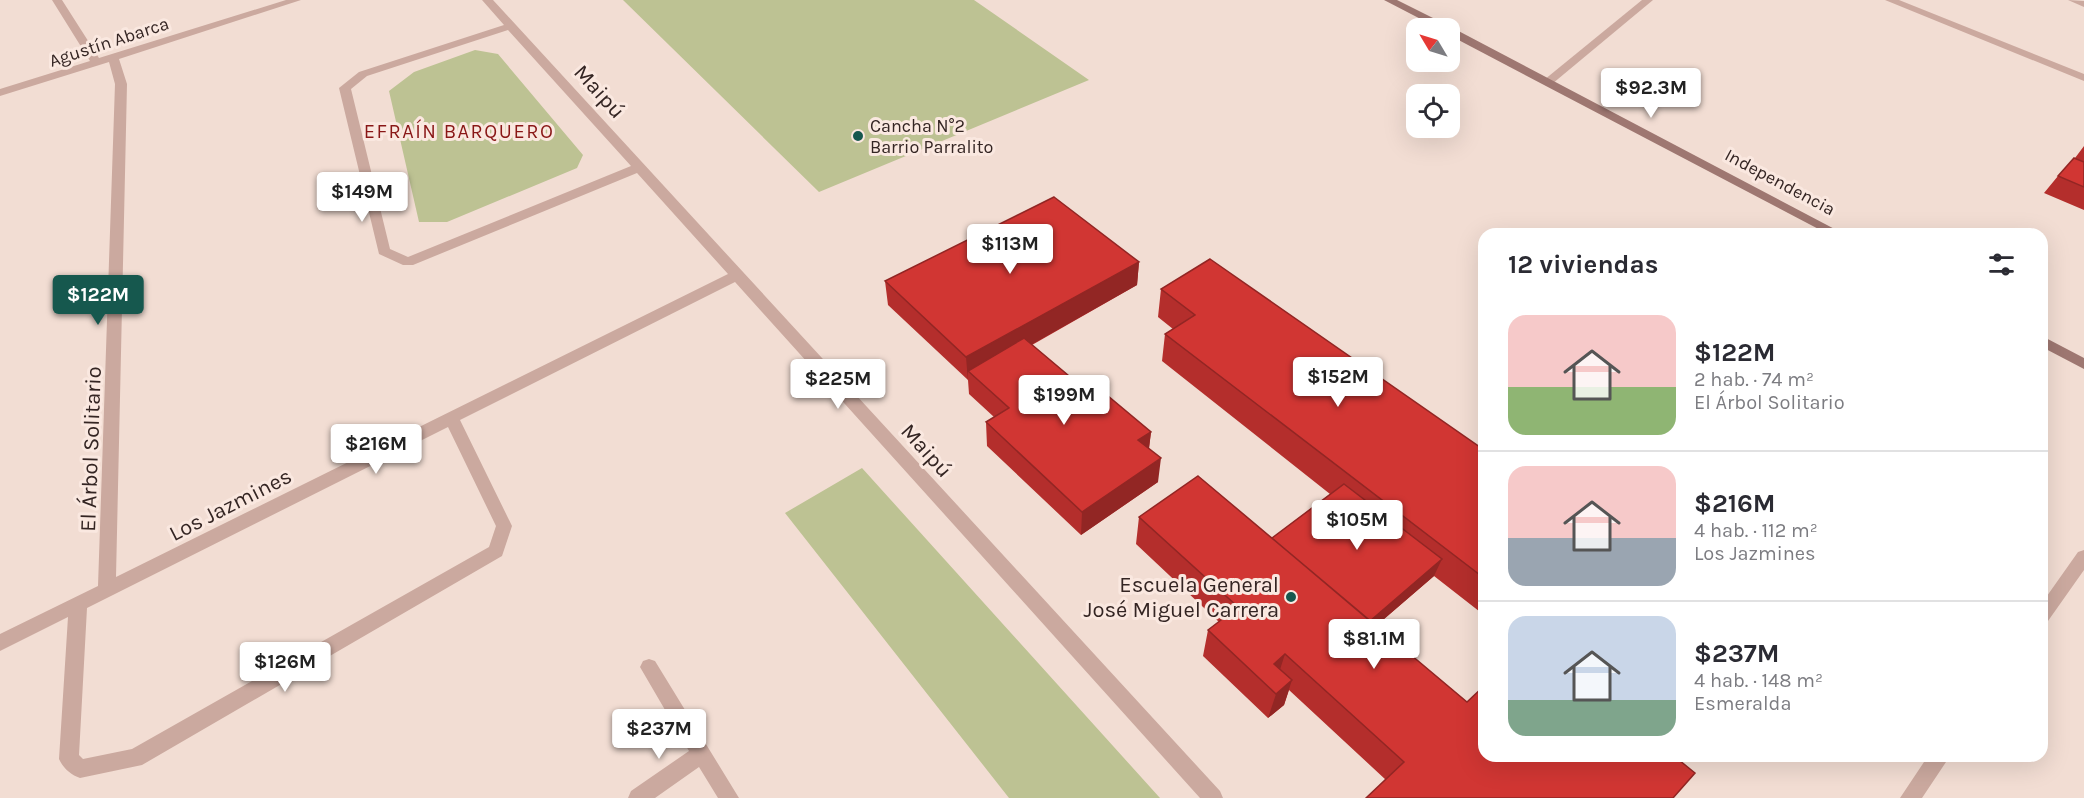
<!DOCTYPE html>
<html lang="es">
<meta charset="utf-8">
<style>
body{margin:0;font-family:Karla,sans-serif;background:#f7f7f7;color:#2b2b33;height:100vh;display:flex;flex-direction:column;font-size:22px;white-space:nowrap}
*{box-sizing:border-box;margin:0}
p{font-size:20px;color:#7c7c81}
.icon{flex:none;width:33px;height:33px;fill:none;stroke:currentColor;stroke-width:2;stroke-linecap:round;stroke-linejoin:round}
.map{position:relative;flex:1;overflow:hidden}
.sheet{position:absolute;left:1478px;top:228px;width:570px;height:534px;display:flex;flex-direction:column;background:#fff;border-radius:18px;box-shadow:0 6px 24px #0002}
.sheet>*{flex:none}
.needle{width:39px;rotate:308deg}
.tools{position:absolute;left:1406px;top:18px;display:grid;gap:12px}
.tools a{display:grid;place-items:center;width:54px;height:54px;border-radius:12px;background:#fff;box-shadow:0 6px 24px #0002;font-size:30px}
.price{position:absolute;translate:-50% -51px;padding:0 14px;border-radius:6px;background:#fff;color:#222;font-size:20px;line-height:39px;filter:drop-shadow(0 2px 3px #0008)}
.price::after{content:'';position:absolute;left:50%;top:36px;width:18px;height:14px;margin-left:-9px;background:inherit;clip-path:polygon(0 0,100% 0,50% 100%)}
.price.selected{background:#16584e;color:#fff}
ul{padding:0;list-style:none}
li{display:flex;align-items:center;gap:18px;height:150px;padding:0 30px}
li+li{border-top:2px solid #e1e1e2}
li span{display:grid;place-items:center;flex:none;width:168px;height:120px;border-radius:18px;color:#555}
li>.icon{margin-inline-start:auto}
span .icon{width:72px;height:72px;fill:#fffc;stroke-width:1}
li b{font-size:26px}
h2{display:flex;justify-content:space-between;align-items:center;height:72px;padding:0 30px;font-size:26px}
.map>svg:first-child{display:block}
.green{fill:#bdc293}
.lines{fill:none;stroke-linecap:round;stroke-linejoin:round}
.lane{fill:#cba99f;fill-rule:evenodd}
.street{fill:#cba99f;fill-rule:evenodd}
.secondary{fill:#9e7771;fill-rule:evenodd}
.wall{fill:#b42e2c}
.shaded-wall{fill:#922624}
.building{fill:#d13633;stroke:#922624;stroke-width:1.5}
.poi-dot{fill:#16584e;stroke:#fae8e0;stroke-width:2}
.labels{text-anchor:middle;stroke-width:6;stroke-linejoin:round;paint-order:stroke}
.far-street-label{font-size:18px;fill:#342523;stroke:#fae8e0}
.far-poi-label{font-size:18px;fill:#342523;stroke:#fae8e0;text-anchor:start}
.far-neighbourhood-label{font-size:20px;letter-spacing:1.5px;fill:#891716;stroke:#fae8e0}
.street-label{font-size:22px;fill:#342523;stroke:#fae8e0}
.poi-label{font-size:22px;fill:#342523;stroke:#fae8e0;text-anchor:end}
</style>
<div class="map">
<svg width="2084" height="798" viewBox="0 0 2084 798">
<rect width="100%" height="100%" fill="#f2ddd3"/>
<path class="green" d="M623 0H974L1089 80 819 192Z
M475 50 498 54 583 155 577 168 447 222H419L389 91 414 72Z
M862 468 1160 798H1009L785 513Z"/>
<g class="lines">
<path class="lane" d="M1642 0H1653L1552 84H1544V80Z"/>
<path class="street" d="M52 0H62L99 58 286 0H301L119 59 127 84 116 577 728 274 637 173 413 265H403L379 254 339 88 359 72 504 25 482 0H493L1220 791 1223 798H1200L735 282 460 420 512 526 502 556 142 765 80 778C71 775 63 768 59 759L68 617 0 651V634L98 586 115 84 109 62 0 96V89L90 61ZM508 30 631 166 408 257 390 249 351 89 367 76ZM448 427 496 526 489 547 132 749 83 759 79 755 87 608Z
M1885 0H1899L2084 74V81Z
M2068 0 2084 1V7Z
M2084 550V570L2048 621 2042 623V603L2078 552Z
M649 659 655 661 739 798H718L699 767 655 798H628L631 791 689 751 640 667 643 661Z
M1928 756H1950L1922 798H1900Z"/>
<path class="secondary" d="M1384 0H1397L1449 26 1844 234H1828L1449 35V28H1438Z
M2042 336 2084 358V369L2042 347Z"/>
</g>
<path class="wall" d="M2084 146V210L2044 193 2058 176 2075 158Z
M1139 262 1137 285 1032 345 1094 397 1151 432 1149 449 1158 482 1081 535 987 446 986 422 994 417 969 394 968 380 888 305 885 281Z
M1161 289 1484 450V615L1434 576 1376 626 1467 702 1386 780 1289 690 1284 705 1268 718 1203 656 1208 630 1219 622 1136 544 1139 517 1272 538 1330 494 1162 361 1165 334 1173 329 1158 317Z"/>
<path class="shaded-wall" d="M1139 262 1137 285 974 377 968 371V381L966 357Z
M1151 432 1148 455 1138 440Z
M1161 458 1158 482 1081 535 1082 512Z
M1442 559 1434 576 1356 643 1362 627Z
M1285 654 1277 679 1274 664Z
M1292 680 1284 705 1268 718 1276 694Z"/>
<path class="building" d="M2074 158 2084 162V187L2058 176Z
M1054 197 1139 262 966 357 885 281Z
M1210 259 1484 450V578L1165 334 1195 315 1161 289Z
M1024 338 1094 397 1102 391 1151 432 1138 440 1161 458 1082 512 986 422 1009 408 968 371Z
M1198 476 1467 702 1484 686V756H1674L1695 773 1673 798H1366L1404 762 1285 654 1274 664 1292 680 1276 694 1208 630 1238 607 1139 517Z
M1344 484 1442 559 1370 621 1272 538Z"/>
<g class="poi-dot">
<circle cx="858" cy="136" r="6"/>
<circle cx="1291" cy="597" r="6"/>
</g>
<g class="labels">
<g class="far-street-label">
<text transform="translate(109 42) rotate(-18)" y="6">Agustín Abarca</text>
<text transform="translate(1780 182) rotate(28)" y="6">Independencia</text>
</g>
<g class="far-poi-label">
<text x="870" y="132">Cancha N°2<tspan x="870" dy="21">Barrio Parralito</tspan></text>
</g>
<g class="far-neighbourhood-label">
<text x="459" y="138">EFRAÍN BARQUERO</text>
</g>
<g class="street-label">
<text transform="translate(600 91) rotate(48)" y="8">Maipú</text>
<text transform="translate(90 449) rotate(-88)" y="8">El Árbol Solitario</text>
<text transform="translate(927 450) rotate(48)" y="8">Maipú</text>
<text transform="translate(230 504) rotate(-27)" y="8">Los Jazmines</text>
</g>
<g class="poi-label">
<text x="1279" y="592">Escuela General<tspan x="1279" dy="25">José Miguel Carrera</tspan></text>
</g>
</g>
</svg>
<div class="tools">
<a><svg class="needle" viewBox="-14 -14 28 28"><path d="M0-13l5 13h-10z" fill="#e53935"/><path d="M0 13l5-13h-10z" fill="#7c7c81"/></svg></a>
<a><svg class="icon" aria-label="locate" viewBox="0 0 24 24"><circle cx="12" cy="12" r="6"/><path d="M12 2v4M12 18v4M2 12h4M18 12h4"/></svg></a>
</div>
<b class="price" style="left:1651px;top:119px">$92.3M</b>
<b class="price" style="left:362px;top:223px">$149M</b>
<b class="price" style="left:1010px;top:275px">$113M</b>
<b class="price selected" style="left:98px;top:326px">$122M</b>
<b class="price" style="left:1338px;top:408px">$152M</b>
<b class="price" style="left:838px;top:410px">$225M</b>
<b class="price" style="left:1064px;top:426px">$199M</b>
<b class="price" style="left:376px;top:475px">$216M</b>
<b class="price" style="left:1357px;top:551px">$105M</b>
<b class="price" style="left:1374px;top:670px">$81.1M</b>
<b class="price" style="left:285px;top:693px">$126M</b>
<b class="price" style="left:659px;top:760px">$237M</b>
<section class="sheet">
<h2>12 viviendas<svg class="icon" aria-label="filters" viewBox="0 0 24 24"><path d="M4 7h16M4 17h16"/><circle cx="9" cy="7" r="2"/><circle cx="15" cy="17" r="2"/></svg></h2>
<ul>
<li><span style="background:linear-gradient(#f6c9c9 60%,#8fb573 0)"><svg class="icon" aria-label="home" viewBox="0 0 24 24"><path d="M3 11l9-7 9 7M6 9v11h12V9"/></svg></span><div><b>$122M</b><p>2 hab. · 74 m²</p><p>El Árbol Solitario</p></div></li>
<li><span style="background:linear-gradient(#f6c9c9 60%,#9aa5b1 0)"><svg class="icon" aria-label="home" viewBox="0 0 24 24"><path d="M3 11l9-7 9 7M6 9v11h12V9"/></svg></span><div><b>$216M</b><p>4 hab. · 112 m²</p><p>Los Jazmines</p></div></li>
<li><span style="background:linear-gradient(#c9d6e8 70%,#7fa58c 0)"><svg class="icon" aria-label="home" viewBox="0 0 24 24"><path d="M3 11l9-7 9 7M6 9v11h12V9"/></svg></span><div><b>$237M</b><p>4 hab. · 148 m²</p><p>Esmeralda</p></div></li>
</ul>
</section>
</div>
